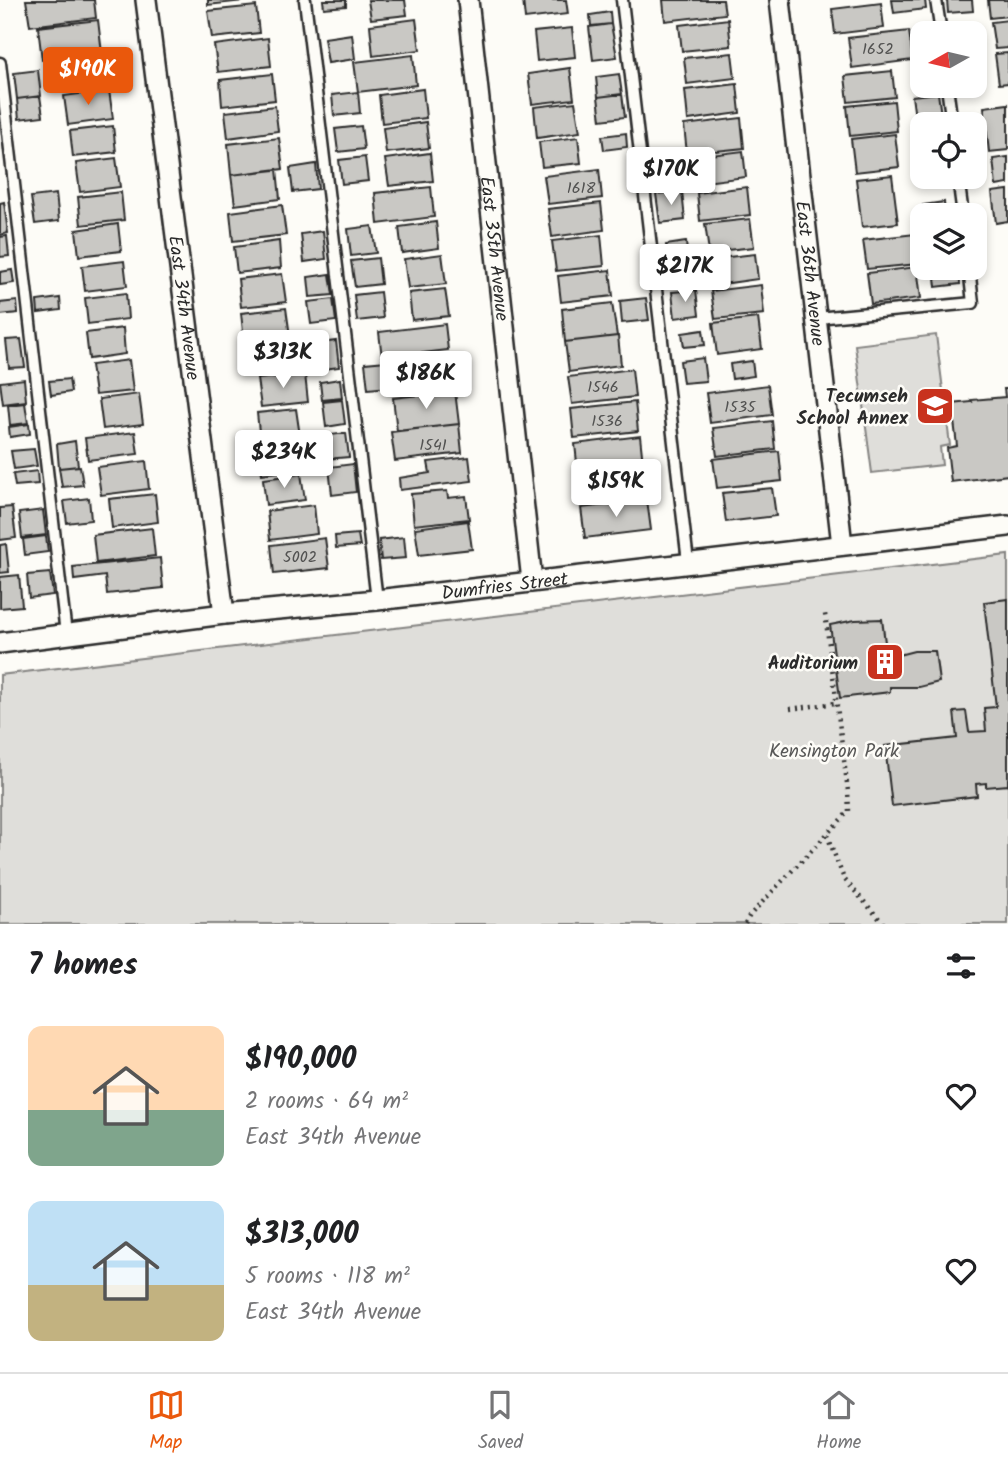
<!DOCTYPE html>
<meta charset="utf-8">
<style>
body{margin:0;font-family:Kalam,sans-serif;background:#f2f2f2;color:#202124;height:100vh;display:flex;flex-direction:column;font-size:26px;white-space:nowrap}
*{box-sizing:border-box;margin:0}
p{font-size:23px;color:#757577}
.icon{flex:none;width:38px;height:38px;fill:none;stroke:currentColor;stroke-width:2;stroke-linecap:round;stroke-linejoin:round}
.map{position:relative;height:924px;overflow:hidden}
.side{display:flex;flex-direction:column;background:#fff;flex:1}
.side>*{flex:none}
.needle{width:46px;rotate:262deg}
.buttons{position:absolute;left:910px;top:21px;display:grid;gap:14px}
.buttons a{display:grid;place-items:center;width:77px;height:77px;border-radius:14px;background:#fff;box-shadow:0 4px 10px #0003;font-size:35px}
.price{position:absolute;translate:-50% -60px;padding:0 16px;border-radius:7px;background:#fff;color:#222;font-size:23px;line-height:46px;filter:drop-shadow(0 2px 4px #0008)}
.price::after{content:'';position:absolute;left:50%;top:42px;width:21px;height:16px;margin-left:-10px;background:inherit;clip-path:polygon(0 0,100% 0,50% 100%)}
.price.current{background:#ea580c;color:#fff}
ul{padding:0;list-style:none}
li{display:flex;align-items:center;gap:21px;height:175px;padding:0 28px}
li span{display:grid;place-items:center;flex:none;width:196px;height:140px;border-radius:14px;color:#555}
li>.icon{margin-inline-start:auto}
span .icon{width:84px;height:84px;fill:#fffc;stroke-width:1}
li b{font-size:30px}
h2{display:flex;justify-content:space-between;align-items:center;height:84px;padding:0 28px;font-size:30px}
.dock{display:flex;justify-content:space-around;align-items:center;height:98px;border-top:2px solid #e0e0e0;background:#fff;font-size:19px;color:#757577}
.dock a{display:grid;justify-items:center;gap:4px}
.dock .current{color:#ea580c}
.map>svg:first-child{display:block}
.green{fill:#dfdeda;stroke:#858482;stroke-width:2}
.building{fill:#c9c8c4;stroke:#2b2b2b;stroke-width:2}
.lines{fill:none;stroke-linecap:round;stroke-linejoin:round}
.lane-casing{stroke:#2b2b2b;stroke-width:15}
.street-casing{stroke:#2b2b2b;stroke-width:24}
.path{stroke:#2b2b2b;stroke-width:4.5;stroke-dasharray:2 5;stroke-linecap:butt}
.lane{stroke:#fdfcf7;stroke-width:10}
.street{stroke:#fdfcf7;stroke-width:19}
.labels{text-anchor:middle;stroke-width:5;stroke-linejoin:round;paint-order:stroke}
.number-label{font-size:16px;fill:#525251}
.street-label{font-size:19px;fill:#2b2b2b;stroke:#fdfcf7}
.poi-label{font-size:19px;font-weight:bold;fill:#2b2b2b;stroke:#fdfcf7;text-anchor:end}
.park-label{font-size:19px;fill:#585857;stroke:#fdfcf7}
</style>
<div class="map">
<svg width="1008" height="924" viewBox="0 0 1008 924">
<rect width="100%" height="100%" fill="#fdfcf7"/>
<filter id="ink" filterUnits="userSpaceOnUse"><feTurbulence type="fractalNoise" baseFrequency=".0143" numOctaves="2"/><feDisplacementMap in="SourceGraphic" scale="14" xChannelSelector="R" yChannelSelector="G"/><feConvolveMatrix kernelMatrix="1 2 1 2 8 2 1 2 1" color-interpolation-filters="sRGB"/></filter>
<g filter="url(#ink)">
<path class="green" d="M936 335 950 445 940 447 942 465 872 473 855 345Z
M1008 555V924H0V675Z"/>
<path class="building" d="M26 0H94L96 18 30 26Z
M208 0H253L208 5Z
M323 0H346V6L324 8Z
M368 0H405L407 15 371 19Z
M523 0H566L568 14 525 19Z
M663 0H723L725 14 665 21Z
M892 0H925L926 9 894 13Z
M947 0H972L973 11 948 13Z
M988 0H1008V16L990 18Z
M881 3 884 28 835 34 832 9Z
M256 6 259 33 212 38 208 11Z
M610 12 611 24 591 26 590 15Z
M416 19 420 50 373 56 370 25Z
M728 19 731 46 682 51 679 25Z
M98 20 102 53 42 60 38 27Z
M1008 20V48L995 49 991 22Z
M611 24 617 57 593 60 589 27Z
M975 24 976 38 975 33H953L952 27Z
M572 28 575 57 537 61 534 32Z
M909 31 913 60 852 68 848 38Z
M352 34 355 59 328 63 324 38Z
M268 38 271 66 218 72 214 45Z
M732 53 735 78 687 84 684 58Z
M1008 53V83L999 84 995 54Z
M102 54 106 86 64 91 60 59Z
M413 55 416 85 358 92 354 62Z
M975 57H980L982 71H975Z
M570 68 574 99 532 104 528 74Z
M38 70 41 96 17 99 14 73Z
M892 71 895 97 848 102 845 76Z
M272 74 275 100 222 106 220 80Z
M619 74 622 94 598 97 596 77Z
M737 84 740 113 688 120 685 90Z
M423 89 426 118 382 123 379 95Z
M109 90 113 119 68 125 64 96Z
M358 92 360 113 334 116 332 95Z
M938 93 941 115 915 118 912 96Z
M622 94 625 117 601 120 598 97Z
M40 96 43 116 19 119 17 99Z
M894 101 897 131 850 136 847 106Z
M575 102 580 132 537 138 534 107Z
M1008 104V150L989 152 984 107Z
M275 106 278 131 228 138 225 112Z
M741 118 744 148 687 154 684 125Z
M426 122 429 148 386 153 383 128Z
M113 126 116 152 73 157 70 131Z
M361 126 364 149 338 152 335 129Z
M626 133 627 147 604 150 602 136Z
M895 134 899 167 855 172 851 139Z
M578 137 581 163 542 167 539 142Z
M279 138 283 169 231 175 228 144Z
M922 138V162L920 163 918 139Z
M743 151 746 177 705 182 702 156Z
M430 153 433 181 389 186 385 159Z
M365 157 368 181 342 184 339 160Z
M1008 157V184L996 186 993 159Z
M116 158 120 187 80 192 76 163Z
M316 164 318 189 293 192 290 168Z
M277 169 280 199 235 205 231 175Z
M599 169 602 198 548 204 544 176Z
M682 173 684 186 660 189 659 175Z
M892 175 898 223 862 227 856 179Z
M431 187 434 217 378 224 375 193Z
M747 187 750 215 700 221 697 193Z
M1008 190V221L996 223 992 192Z
M682 191 685 220 660 223 656 194Z
M121 192 124 220 81 225 78 197Z
M56 194 59 221 35 224 31 197Z
M4 202 8 233 0 235V203Z
M944 202 945 215H925L923 205Z
M601 203 604 230 552 237 548 209Z
M282 205 286 235 233 241 230 212Z
M750 219 754 247 709 252 705 224Z
M436 222 439 248 402 253 399 227Z
M118 224 121 251 79 256 76 230Z
M372 226 376 253 351 256 348 229Z
M323 231 326 259 304 262 301 234Z
M915 234 918 264 867 269 863 240Z
M601 235 604 266 556 271 552 241Z
M7 236 9 256 0 257V237Z
M279 241 281 268 237 273 234 247Z
M686 242 687 252 667 255 666 245Z
M442 254 446 284 408 288 404 259Z
M755 254 758 279 715 285 711 259Z
M378 258 381 284 355 287 351 261Z
M692 258 695 284 670 287 667 261Z
M124 261 127 286 85 291 82 266Z
M917 267 921 298 871 304 867 273Z
M934 268H959L960 284 936 287Z
M12 270 14 283 0 285V272Z
M610 270 613 296 561 302 558 276Z
M282 274 286 302 241 307 238 279Z
M330 274 333 295 310 297 308 277Z
M761 285 764 314 715 319 711 291Z
M445 289 449 316 412 320 409 293Z
M696 290 699 315 675 318 672 292Z
M380 292 383 318 357 321 354 295Z
M126 293 128 319 88 324 85 298Z
M60 298 61 310 38 313 37 301Z
M646 298 649 320 622 323 620 301Z
M333 299 336 321 311 324 308 302Z
M17 301 18 313 0 315V303Z
M612 303 617 336 565 342 562 309Z
M286 308 290 336 244 341 241 313Z
M758 318 762 349 717 355 713 323Z
M445 324 448 350 382 358 379 332Z
M123 328 125 354 89 359 86 333Z
M703 330 705 345 684 347 682 333Z
M618 336 621 365 569 372 565 342Z
M21 339 25 367 9 368 6 340Z
M291 341 294 371 248 376 245 346Z
M336 341 339 367 316 370 314 344Z
M452 356 456 383 404 389 401 362Z
M703 358 706 381 683 383 680 361Z
M129 360 133 391 95 395 91 365Z
M386 361 390 387 368 389 365 363Z
M752 361 754 376 732 379 730 364Z
M632 369 635 397 572 404 568 377Z
M305 374 308 402 261 407 257 379Z
M24 379 26 401 3 404 0 382Z
M69 379 71 392 51 395 49 381Z
M340 379 342 398 322 400 320 382Z
M768 385 772 415 710 423 706 393Z
M1004 389H1008V475L951 482 947 448 957 446 952 404 972 402 971 400 1005 397Z
M455 391 459 424 397 431 393 398Z
M139 394 143 424 103 429 99 399Z
M342 400 345 424 326 427 323 402Z
M635 402 638 431 574 438 571 409Z
M25 403 28 423 10 425 8 405Z
M296 409 300 436 260 441 257 413Z
M772 421 775 449 717 456 713 428Z
M29 424 30 434 10 437 9 427Z
M459 424 462 453 395 461 391 432Z
M135 432 138 454 88 460 85 438Z
M346 433 349 457 326 459 323 436Z
M640 436 643 464 578 472 575 444Z
M300 440 303 469 262 474 258 445Z
M75 441 78 466 59 468 57 444Z
M34 449 37 466 14 469 11 451Z
M779 451 782 481 717 488 713 459Z
M469 457 472 481 400 490 399 478 430 473 428 462Z
M146 461 149 489 101 495 97 467Z
M353 464 356 492 332 495 329 467Z
M80 466 83 485 62 487 59 468Z
M643 468 646 494 581 502 578 476Z
M37 471 38 484 15 486 13 474Z
M301 474 305 500 266 505 263 479Z
M772 488 776 516 726 522 722 493Z
M447 491 448 498 466 496 469 519 414 525 411 494Z
M155 494 158 522 112 528 109 499Z
M89 498 91 520 67 523 64 501Z
M647 500 651 530 585 538 581 508Z
M314 505 317 534 270 540 267 511Z
M12 507 16 538 0 540V508Z
M43 510 46 535 22 538 19 513Z
M468 521 472 549 419 555 415 528Z
M152 528 155 556 96 563 93 535Z
M358 534 360 546 336 548 335 536Z
M46 536 48 552 25 555 23 539Z
M404 537 406 558 381 560 379 540Z
M325 538 329 568 274 574 271 545Z
M6 544 9 572 0 573V545Z
M160 558 163 588 107 594 105 576 74 580 73 567Z
M50 573 53 595 29 598 27 575Z
M19 575 22 606 0 608V577Z
M1008 599V785L986 787V783L976 784 977 796 892 806 885 746 957 738 954 712 966 711 969 732 986 731 984 708 996 707 984 602Z
M882 619 887 658 914 651H935L939 682 919 687H890V692L840 698 830 625 855 620Z"/>
<g class="lines">
<defs>
<path id="lane" d="M305 0 377 600
M622 0 688 562
M936 0 941 33
M0 63 66 634
M947 86 952 124
M958 177 963 215
M817 318 973 303 969 268"/>
<g id="street">
<path id="s1" d="M146 0 224 614"/>
<path id="s2" d="M468 0 532 581"/>
<path id="s3" d="M780 0 842 545"/>
<path id="s4" d="M0 643 224 614 377 600 1008 526"/>
</g>
</defs>
<use href="#lane" class="lane-casing"/>
<use href="#street" class="street-casing"/>
<path class="path" d="M790 709 836 703
M827 835 844 879 884 924
M745 924 750 915 849 811 848 791 825 614"/>
<use href="#lane" class="lane"/>
<use href="#street" class="street"/>
</g>
</g>
<defs>
<symbol id="school-square" viewBox="-11 -11 22 22"><rect x="-9" y="-9" width="18" height="18" rx="4" fill="#c8321e" stroke="#fdfcf7"/><path d="M0-5L7-2L0 1L-7-2ZM-4 1L0 2.5L4 1V4Q0 6-4 4Z" fill="#fff"/></symbol>
<symbol id="building-square" viewBox="-11 -11 22 22"><rect x="-9" y="-9" width="18" height="18" rx="4" fill="#c8321e" stroke="#fdfcf7"/><path d="M-4-6H4V6H1V3H-1V6H-4ZM-2.5-4.3h1.7v1.8h-1.7ZM.8-4.3h1.7v1.8H.8ZM-2.5-1h1.7V.8h-1.7ZM.8-1h1.7V.8H.8Z" fill="#fff"/></symbol>
</defs>
<g fill-rule="evenodd">
<use href="#school-square" x="913" y="384" width="44" height="44"/>
<use href="#building-square" x="863" y="640" width="44" height="44"/>
</g>
<g class="labels">
<g class="number-label">
<text x="878" y="54">1652</text>
<text x="581" y="193">1618</text>
<text x="603" y="392">1546</text>
<text x="740" y="412">1535</text>
<text x="607" y="426">1536</text>
<text x="433" y="450">1541</text>
<text x="300" y="562">5002</text>
</g>
<g class="street-label">
<text dy="7" stroke="none"><textPath href="#s2" startOffset="250">East 35th Avenue</textPath></text>
<text dy="7" stroke="none"><textPath href="#s3" startOffset="275">East 36th Avenue</textPath></text>
<text dy="7" stroke="none"><textPath href="#s1" startOffset="310">East 34th Avenue</textPath></text>
<text dy="7" stroke="none"><textPath href="#s4" startOffset="508">Dumfries Street</textPath></text>
</g>
<g class="poi-label">
<text x="908" y="402">Tecumseh<tspan x="908" dy="22">School Annex</tspan></text>
<text x="858" y="669">Auditorium</text>
</g>
<g class="park-label">
<text x="834" y="757">Kensington Park</text>
</g>
</g>
</svg>
<div class="buttons">
<a><svg class="needle" viewBox="-14 -14 28 28"><path d="M0-13l5 13h-10z" fill="#e53935"/><path d="M0 13l5-13h-10z" fill="#757577"/></svg></a>
<a><svg class="icon" aria-label="locate" viewBox="0 0 24 24"><circle cx="12" cy="12" r="6"/><path d="M12 2v4M12 18v4M2 12h4M18 12h4"/></svg></a>
<a><svg class="icon" aria-label="layers" viewBox="0 0 24 24"><path d="M12 4l9 5-9 5-9-5zM3 14l9 5 9-5"/></svg></a>
</div>
<b class="price current" style="left:88px;top:107px">$190K</b>
<b class="price" style="left:671px;top:207px">$170K</b>
<b class="price" style="left:685px;top:304px">$217K</b>
<b class="price" style="left:283px;top:390px">$313K</b>
<b class="price" style="left:426px;top:411px">$186K</b>
<b class="price" style="left:284px;top:490px">$234K</b>
<b class="price" style="left:616px;top:519px">$159K</b>
</div>
<section class="side">
<h2>7 homes<svg class="icon" aria-label="filters" viewBox="0 0 24 24"><path d="M4 7h16M4 17h16"/><circle cx="9" cy="7" r="2"/><circle cx="15" cy="17" r="2"/></svg></h2>
<ul>
<li><span style="background:linear-gradient(#ffd9b3 60%,#7fa58c 0)"><svg class="icon" aria-label="home" viewBox="0 0 24 24"><path d="M3 11l9-7 9 7M6 9v11h12V9"/></svg></span><div><b>$190,000</b><p>2 rooms · 64 m²</p><p>East 34th Avenue</p></div><svg class="icon" aria-label="heart" viewBox="0 0 24 24"><path d="M12 20l-8-8c-3-5 5-10 8-4 3-6 11-1 8 4z"/></svg></li>
<li><span style="background:linear-gradient(#bfe0f5 60%,#c2b280 0)"><svg class="icon" aria-label="home" viewBox="0 0 24 24"><path d="M3 11l9-7 9 7M6 9v11h12V9"/></svg></span><div><b>$313,000</b><p>5 rooms · 118 m²</p><p>East 34th Avenue</p></div><svg class="icon" aria-label="heart" viewBox="0 0 24 24"><path d="M12 20l-8-8c-3-5 5-10 8-4 3-6 11-1 8 4z"/></svg></li>
</ul>
</section>
<nav class="dock">
<a class="current"><svg class="icon" aria-label="map" viewBox="0 0 24 24"><path d="M3 6l6-2 6 2 6-2v14l-6 2-6-2-6 2zM9 4v14M15 6v14"/></svg>Map</a>
<a><svg class="icon" aria-label="saved" viewBox="0 0 24 24"><path d="M7 4h10v16l-5-4-5 4z"/></svg>Saved</a>
<a><svg class="icon" aria-label="home" viewBox="0 0 24 24"><path d="M3 11l9-7 9 7M6 9v11h12V9"/></svg>Home</a>
</nav>
